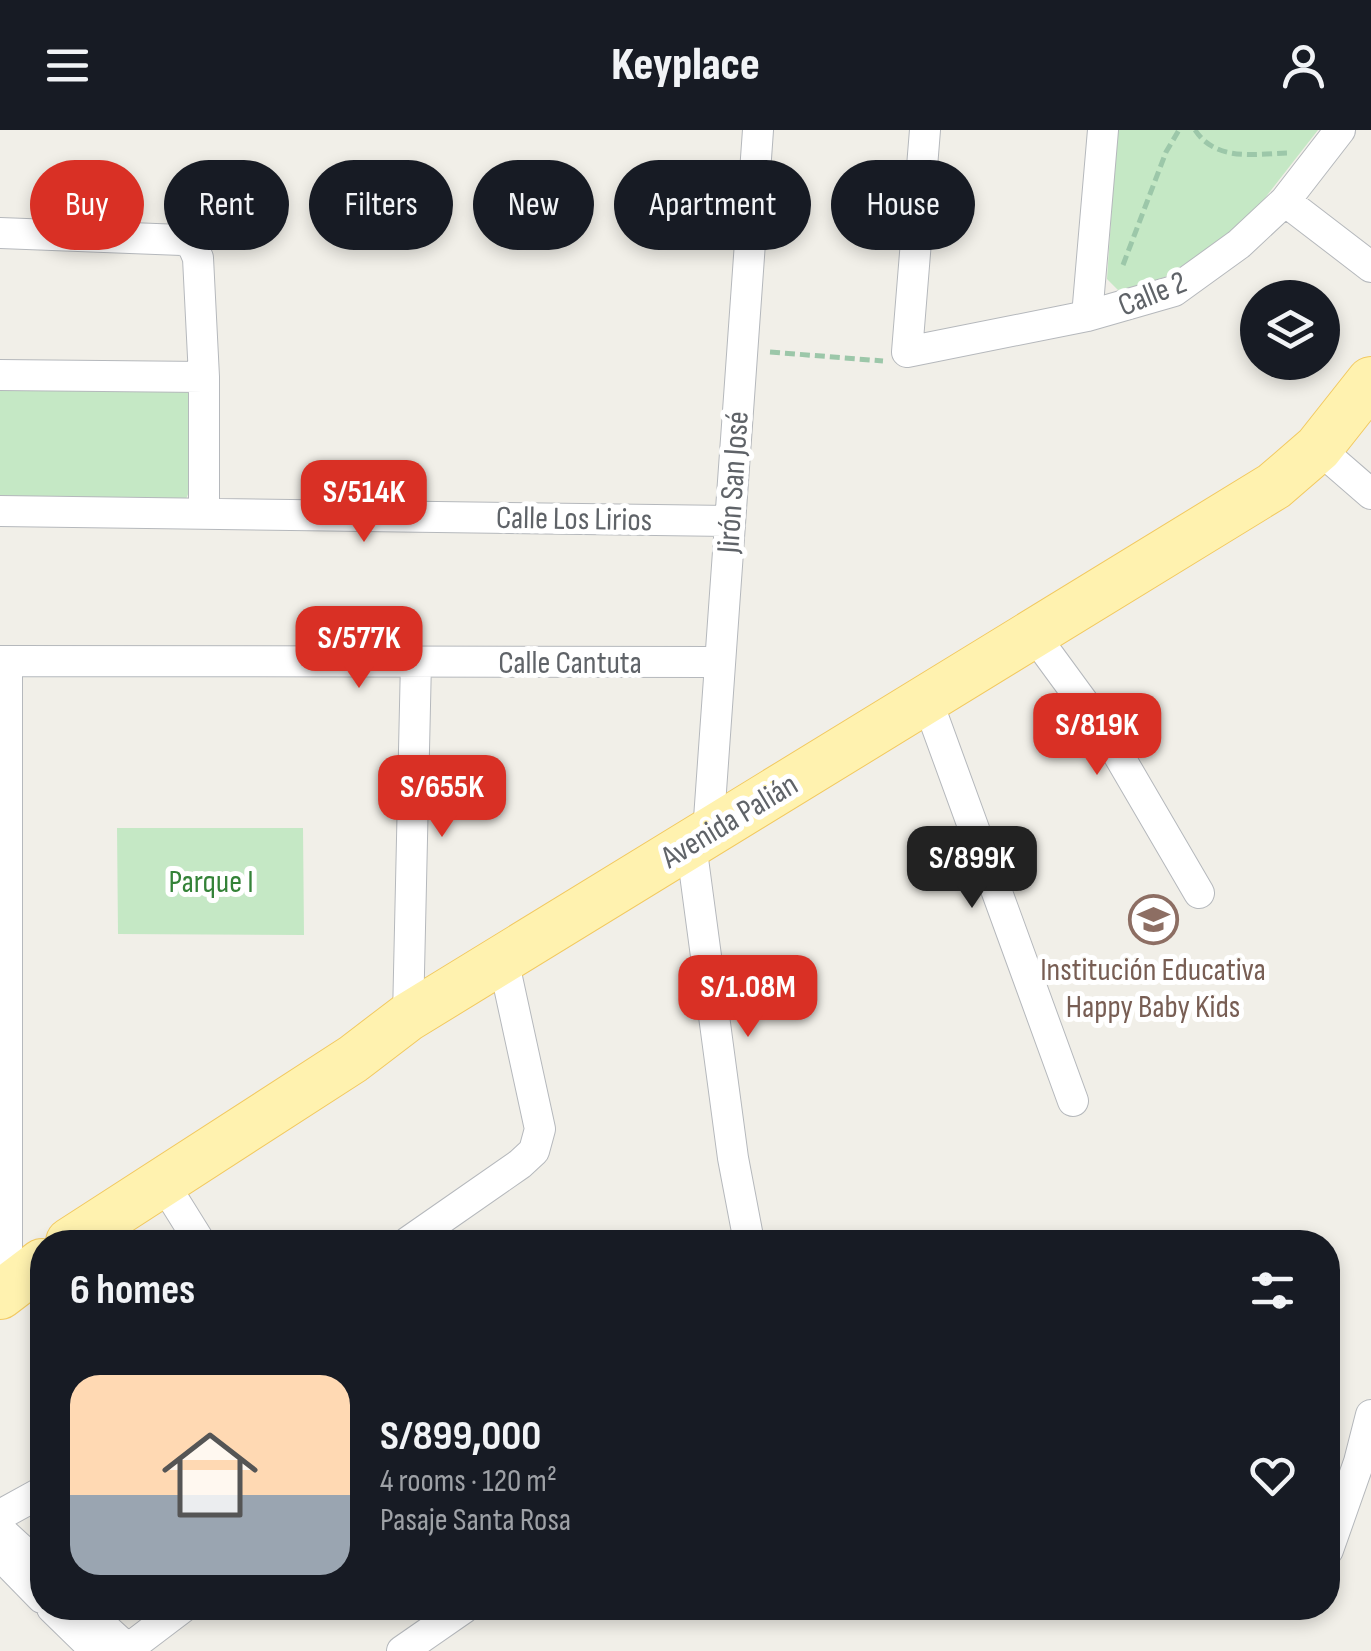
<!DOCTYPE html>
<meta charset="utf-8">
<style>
body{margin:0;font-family:"Sofia Sans Condensed",sans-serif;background:#20242c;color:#f1f3f6;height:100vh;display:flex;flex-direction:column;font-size:38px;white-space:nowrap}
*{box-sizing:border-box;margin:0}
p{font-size:32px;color:#9ea1a6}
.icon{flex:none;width:55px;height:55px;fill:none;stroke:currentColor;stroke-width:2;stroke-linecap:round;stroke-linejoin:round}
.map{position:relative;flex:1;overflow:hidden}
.panel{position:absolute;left:30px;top:1100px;width:1310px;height:390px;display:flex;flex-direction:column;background:#171b24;border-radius:40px;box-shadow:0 5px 15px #0003}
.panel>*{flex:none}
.banner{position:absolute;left:30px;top:30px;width:1312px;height:90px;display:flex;gap:20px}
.controls{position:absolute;left:1240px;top:150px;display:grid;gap:20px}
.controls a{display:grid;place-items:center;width:100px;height:100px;border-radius:50%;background:#171b24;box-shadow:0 5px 15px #0003;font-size:50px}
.price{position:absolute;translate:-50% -85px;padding:0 22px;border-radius:20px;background:#d93025;color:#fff;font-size:32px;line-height:65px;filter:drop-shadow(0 2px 5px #0008)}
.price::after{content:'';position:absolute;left:50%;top:60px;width:30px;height:22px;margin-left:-15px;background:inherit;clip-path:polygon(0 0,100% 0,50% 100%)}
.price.current{background:#222;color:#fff}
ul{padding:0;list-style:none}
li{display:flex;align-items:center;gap:30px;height:250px;padding:0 40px}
li span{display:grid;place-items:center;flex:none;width:280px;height:200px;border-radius:30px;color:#555}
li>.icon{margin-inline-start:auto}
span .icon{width:120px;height:120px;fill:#fffc;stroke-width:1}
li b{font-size:42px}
h2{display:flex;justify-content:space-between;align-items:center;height:120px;padding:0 40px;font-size:42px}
.chip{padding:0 35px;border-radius:45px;background:#171b24;box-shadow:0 5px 15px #0003;font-size:35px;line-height:90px}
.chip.current{background:#d93025;color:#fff}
header{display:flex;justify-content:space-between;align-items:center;height:130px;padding:0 40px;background:#171b24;font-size:45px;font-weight:800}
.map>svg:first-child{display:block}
.green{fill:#c5e8c5}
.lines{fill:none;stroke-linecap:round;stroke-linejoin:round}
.street-casing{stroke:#b5b8bc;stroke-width:32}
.primary-casing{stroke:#f2c960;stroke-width:50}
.path{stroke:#9cc7a9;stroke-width:5;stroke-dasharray:10 5;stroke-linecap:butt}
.street{stroke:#fff;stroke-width:30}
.primary{stroke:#fff2af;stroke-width:48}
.labels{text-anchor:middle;stroke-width:10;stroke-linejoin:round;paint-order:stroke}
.street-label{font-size:32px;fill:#5f6368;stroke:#fff}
.park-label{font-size:32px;fill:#348238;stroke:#fff}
.education-label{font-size:32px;fill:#785e54;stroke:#fff}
</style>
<header><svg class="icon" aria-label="menu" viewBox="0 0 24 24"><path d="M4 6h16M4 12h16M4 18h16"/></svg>Keyplace<svg class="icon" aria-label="person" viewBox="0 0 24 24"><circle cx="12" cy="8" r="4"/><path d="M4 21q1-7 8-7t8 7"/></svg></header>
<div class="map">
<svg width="1371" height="1521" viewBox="0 0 1371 1521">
<rect width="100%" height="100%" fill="#f1efe8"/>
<path class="green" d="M1117 0H1318L1243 96 1165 147 1121 163 1107 149Z
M179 256 190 264 191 357 184 374 0 375V257Z
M117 698H303L304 805 118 804Z"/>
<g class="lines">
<defs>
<path id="street" d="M925 0 907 222 1087 186 1174 161 1239 114 1285 71 1340 0
M1285 71 1371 137
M0 103 182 110 192 114 198 128 204 247V382
M1087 186 1103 0
M0 245 204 247
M1318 318 1371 364
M0 381 729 391
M1034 505 1105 602 1199 763
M0 531 719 532
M7 531V1159
M927 570 1073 971
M708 703 758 0
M691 714 733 1028 749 1112
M408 887 416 531
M162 1051 200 1112
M408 1112 520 1034 534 1021 540 999 503 829
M0 1385 42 1362
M0 1400 37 1434
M1328 1420 1359 1332 1371 1285
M0 1425 42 1468
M52 1478 96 1521
M83 1478 130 1521
M128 1519 182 1478
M402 1521 464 1478"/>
<path id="primary" d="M70 1112 353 929 408 887 1274 356 1318 318 1371 251
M0 1165 42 1133"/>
</defs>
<use href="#street" class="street-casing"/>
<use href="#primary" class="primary-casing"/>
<path class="path" d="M1195 0C1216 32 1255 24 1288 23
M1123 135 1166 22 1179 0
M770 222 883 231"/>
<use href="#street" class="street"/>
<use href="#primary" class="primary"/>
</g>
<defs>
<symbol id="school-ring" viewBox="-11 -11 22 22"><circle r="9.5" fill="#fff" stroke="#8d6e63" stroke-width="1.5"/><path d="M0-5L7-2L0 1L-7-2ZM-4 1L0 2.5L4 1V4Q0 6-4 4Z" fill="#8d6e63"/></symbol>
</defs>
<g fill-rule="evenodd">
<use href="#school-ring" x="1126" y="762" width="55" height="55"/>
</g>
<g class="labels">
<g class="street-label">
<text transform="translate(1152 163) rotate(-22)" y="11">Calle 2</text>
<text transform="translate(732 352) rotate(-86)" y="11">Jirón San José</text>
<text transform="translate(574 388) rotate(1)" y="11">Calle Los Lirios</text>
<text x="570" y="543">Calle Cantuta</text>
<text transform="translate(729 690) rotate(-31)" y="11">Avenida Palián</text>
</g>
<g class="park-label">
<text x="211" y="762">Parque I</text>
</g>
<g class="education-label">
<text x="1153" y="850">Institución Educativa<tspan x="1153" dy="37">Happy Baby Kids</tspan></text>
</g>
</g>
</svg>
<div class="controls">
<a><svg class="icon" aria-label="layers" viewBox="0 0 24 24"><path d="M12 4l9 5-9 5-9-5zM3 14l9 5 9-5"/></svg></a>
</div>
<b class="price" style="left:364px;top:415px">S/514K</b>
<b class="price" style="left:359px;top:561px">S/577K</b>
<b class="price" style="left:1097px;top:648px">S/819K</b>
<b class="price" style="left:442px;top:710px">S/655K</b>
<b class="price current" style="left:972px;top:781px">S/899K</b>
<b class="price" style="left:748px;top:910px">S/1.08M</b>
<div class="banner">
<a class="chip current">Buy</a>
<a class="chip">Rent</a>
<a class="chip">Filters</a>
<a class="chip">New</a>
<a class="chip">Apartment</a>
<a class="chip">House</a>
</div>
<section class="panel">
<h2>6 homes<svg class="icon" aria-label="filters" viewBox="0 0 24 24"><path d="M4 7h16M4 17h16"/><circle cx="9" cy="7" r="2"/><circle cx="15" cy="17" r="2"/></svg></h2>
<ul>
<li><span style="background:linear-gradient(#ffd9b3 60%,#9aa5b1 0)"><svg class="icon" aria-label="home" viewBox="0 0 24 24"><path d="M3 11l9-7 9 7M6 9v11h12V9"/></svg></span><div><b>S/899,000</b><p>4 rooms · 120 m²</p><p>Pasaje Santa Rosa</p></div><svg class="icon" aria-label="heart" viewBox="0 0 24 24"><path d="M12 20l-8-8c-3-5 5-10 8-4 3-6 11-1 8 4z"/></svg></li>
</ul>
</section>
</div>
